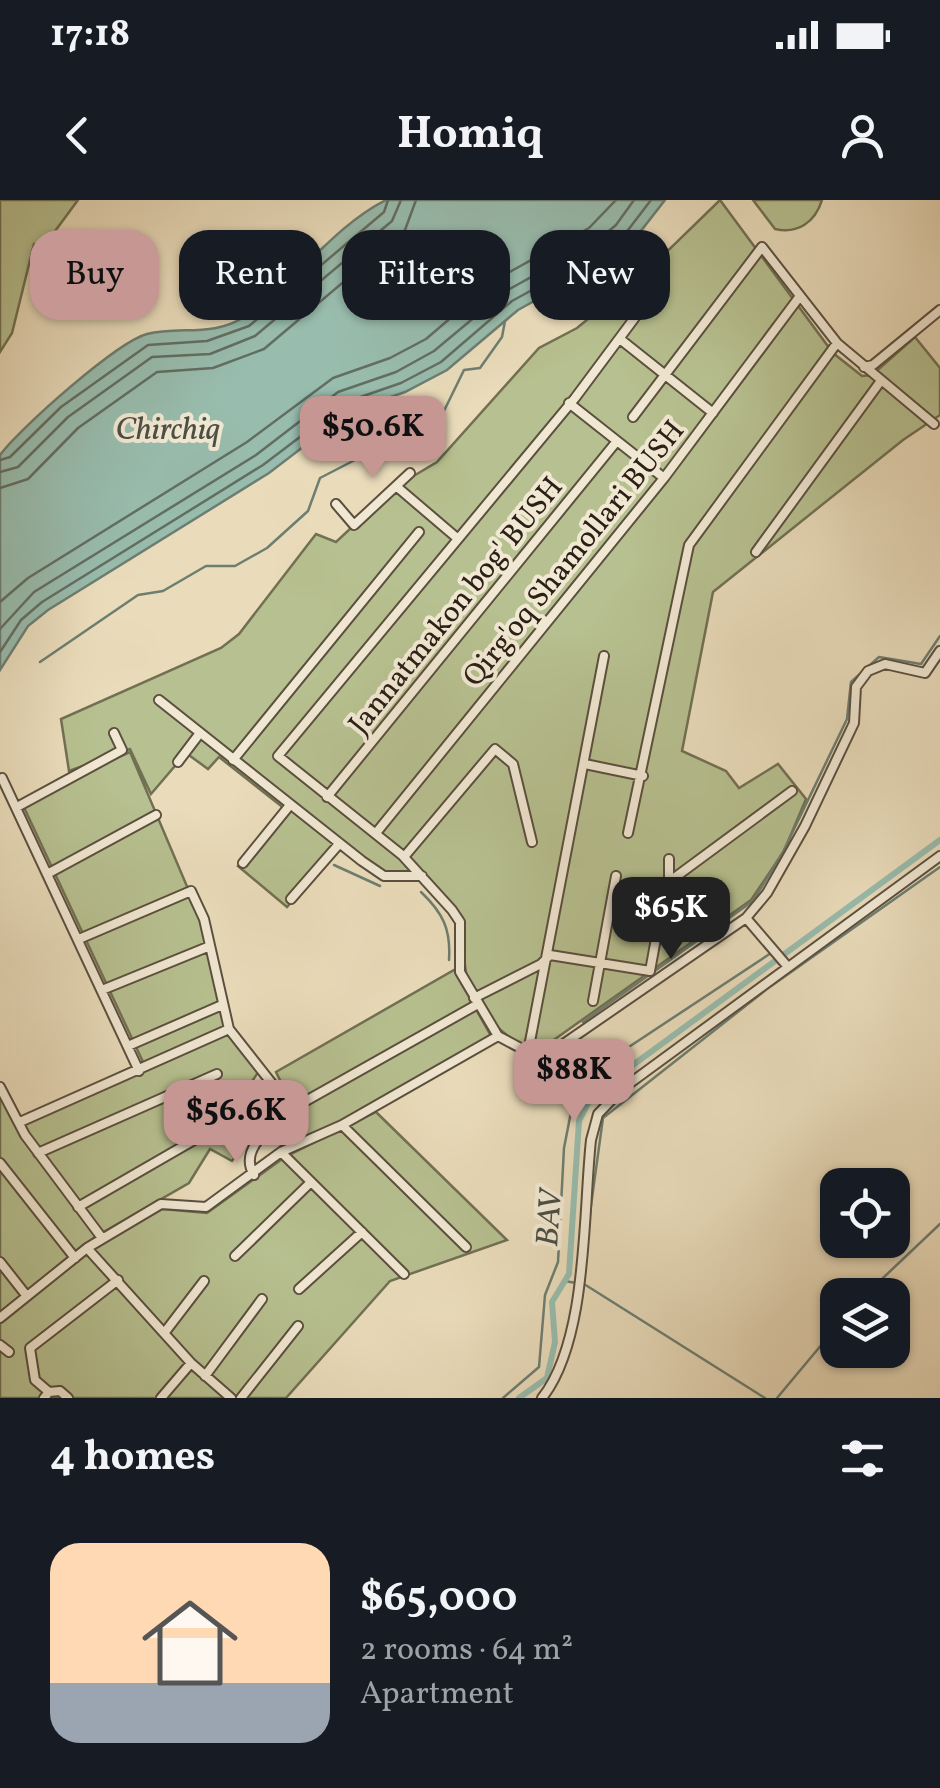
<!DOCTYPE html>
<meta charset="utf-8">
<style>
body{margin:0;font-family:Vollkorn,serif;background:#20242c;color:#f1f3f6;height:100vh;display:flex;flex-direction:column;font-size:38px;white-space:nowrap}
*{box-sizing:border-box;margin:0}
p{font-size:32px;color:#9ea1a6}
.icon{flex:none;width:55px;height:55px;fill:none;stroke:currentColor;stroke-width:2;stroke-linecap:round;stroke-linejoin:round}
.map{position:relative;height:1198px;overflow:hidden}
.drawer{display:flex;flex-direction:column;background:#171b24;flex:1}
.drawer>*{flex:none}
.hud{position:absolute;left:30px;top:30px;width:880px;height:90px;display:flex;gap:20px}
.buttons{position:absolute;left:820px;top:968px;display:grid;gap:20px}
.buttons a{display:grid;place-items:center;width:90px;height:90px;border-radius:20px;background:#171b24;box-shadow:0 2px 8px #0004;font-size:50px}
.price{position:absolute;translate:-50% -85px;padding:0 22px;border-radius:20px;background:#c59692;color:#111;font-size:32px;line-height:65px;filter:drop-shadow(0 2px 5px #0008)}
.price::after{content:'';position:absolute;left:50%;top:60px;width:30px;height:22px;margin-left:-15px;background:inherit;clip-path:polygon(0 0,100% 0,50% 100%)}
.price.selected{background:#222;color:#fff}
ul{padding:0;list-style:none}
li{display:flex;align-items:center;gap:30px;height:250px;padding:0 50px}
li span{display:grid;place-items:center;flex:none;width:280px;height:200px;border-radius:30px;color:#555}
li>.icon{margin-inline-start:auto}
span .icon{width:120px;height:120px;fill:#fffc;stroke-width:1}
li b{font-size:42px}
h2{display:flex;justify-content:space-between;align-items:center;height:120px;padding:0 50px;font-size:42px}
.tag{padding:0 35px;border-radius:30px;background:#171b24;box-shadow:0 2px 8px #0004;font-size:35px;line-height:90px}
.tag.selected{background:#c59692;color:#111}
.status{display:flex;justify-content:space-between;align-items:center;height:70px;padding:0 50px;background:#171b24;direction:ltr}
.status svg{height:28px;fill:currentColor}
header{display:flex;justify-content:space-between;align-items:center;height:130px;padding:0 50px;background:#171b24;font-size:45px;font-weight:700}
.map>svg:first-child{display:block}
.green{fill:#b7c090;stroke:#717053;stroke-width:2.5}
.water{fill:#98bcad;stroke:#6c7e71;stroke-width:2.5}
.lines{fill:none;stroke-linecap:round;stroke-linejoin:round}
.shore{stroke:#626e62;stroke-width:2.5}
.stream{stroke:#6c7e71;stroke-width:2.5}
.canal{stroke:#98bcad;stroke-width:6}
.minor-casing{stroke:#5b4f3f;stroke-width:12}
.minor{stroke:#f1e8d3;stroke-width:8}
.labels{text-anchor:middle;stroke-width:8;stroke-linejoin:round;paint-order:stroke}
.street-label{font-size:30px;fill:#2b2016;stroke:#f1e8d3}
.water-label{font-size:32px;font-style:italic;fill:#4c4f43;stroke:#f1e8d3}
</style>
<div class="status"><b>17:18</b><svg viewBox="0 0 49 12"><path d="M0 12V9h3v3zM5 12V6h3v6zM10 12V3h3v9zM15 12V0h3v12zM26 1h20v11H26zM47 4h2v5h-2z"/></svg></div>
<header><svg class="icon" aria-label="back" viewBox="0 0 24 24"><path d="M15 5l-7 7 7 7"/></svg>Homiq<svg class="icon" aria-label="person" viewBox="0 0 24 24"><circle cx="12" cy="8" r="4"/><path d="M4 21q1-7 8-7t8 7"/></svg></header>
<div class="map">
<svg width="940" height="1198" viewBox="0 0 940 1198">
<rect width="100%" height="100%" fill="#eadcbb"/>
<filter id="stains"><feTurbulence type="fractalNoise" baseFrequency=".002" numOctaves="4"/><feColorMatrix values="0 0 0 0 .2 0 0 0 0 .09 0 0 0 0 .02 0 0 0 .5 -.17"/></filter>
<radialGradient id="worn" r=".72"><stop offset=".6" stop-color="#630" stop-opacity="0"/><stop offset="1" stop-color="#630" stop-opacity=".3"/></radialGradient>
<path class="green" d="M0 0H78L44 46 34 44 12 133 0 152Z
M720 0 833 153 862 176 872 175 915 137 940 168V215L903 240 713 392 682 551 726 571 739 588 778 564 806 599 784 651 751 700 541 849C507 847 471 805 466 772 461 748 470 726 453 705 425 671 421 683 387 675 372 671 354 655 341 646L287 707 238 666 285 609 219 557 208 569 186 553 151 594 130 549 69 571 61 519 221 448 239 434 316 334 336 342 395 287 437 262 539 148 577 128 646 72Z
M753 0H822C815 23 797 34 775 29Z
M130 552 211 743 228 826 259 871 240 899 266 915 232 961 210 949 189 983 95 1037 0 1112V883L19 920 143 862 21 601Z
M454 770 491 836 334 926 282 948 270 923 293 906 276 872Z
M376 912 507 1040 390 1081 286 1198H0V1122L92 1050 162 1009 207 1013 285 957Z"/>
<path class="water" d="M386 0H665L633 41 610 59 518 110 447 170 405 192 350 211 269 273 48 410 28 426 0 470V255C20 228 117 142 147 134 180 126 213 137 244 117 296 83 331 28 386 0Z"/>
<g class="lines">
<path class="shore" d="M0 260 10 257 61 207 148 145 207 141 249 126 384 12 388 0
M0 272 18 267 68 217 152 157 210 154 255 136 392 21 401 0
M0 288 28 279 78 228 157 172 213 168 264 149 405 30 416 0
M0 402 28 378 247 242 333 178 390 158 426 139 495 80 589 28 616 0
M0 429 34 392 256 255 338 192 396 172 434 151 506 91 598 40 616 25 634 0
M0 452 21 420 42 402 263 265 346 202 401 183 441 162 512 101 605 50 625 34 651 0"/>
<path class="stream" d="M40 462 138 395 163 391 206 366H235L267 348 308 311 320 278 442 215 464 170 480 168 502 137 505 121
M334 665 380 686
M421 692C443 713 451 729 449 760
M583 822 753 701 783 652 847 519 851 482 879 457 921 464 940 436
M589 1020 603 918 767 789 940 667
M565 1081 576 1083
M584 1084 765 1198
M865 1095 940 1024
M503 1198 539 1167 545 1095 558 1062 564 948 572 907 594 870 771 753
M777 1198 838 1125"/>
<path class="canal" d="M519 1198 547 1178 555 1142 552 1102 569 1074 579 921 592 895 940 640"/>
<defs>
<path id="minor" d="M639 112 575 198 278 556 402 655 452 710 460 722V772L498 836 528 852 559 847 746 718 767 693 805 626 854 523 856 487 868 471 885 464 925 473 940 451
M620 139 713 213
M864 167 873 165 940 110
M569 203 664 278
M633 217 762 47 837 143 934 224
M396 286 457 338
M336 304 354 325 410 273
M756 352 880 182
M159 500 362 661 384 676H422
M233 560 419 332
M178 562 200 533
M585 564 643 576
M2 578 139 871
M327 597 617 241
M17 607 122 550 114 533
M376 633 664 278 800 96
M628 633 689 345 837 143
M404 657 495 549 513 564 532 642
M669 659V681
M243 663 290 605
M49 673 156 615
M291 699 339 644
M746 718 788 767
M79 739 191 691 204 719 229 829 292 909C275 926 237 947 254 975
M102 790 210 746
M474 798 541 764 550 755 650 771 666 684 792 591
M593 801 616 676
M128 846 222 805
M528 852 604 456
M0 887 25 935 102 1038
M304 902 478 804
M20 922 229 829
M342 925 466 1047
M281 952 404 1074
M38 953 217 874
M0 963 75 1058
M78 1007 201 936
M87 1048 191 1163 231 1198
M235 1056 310 983
M0 1062 26 1095
M299 1089 362 1032
M0 1118 87 1048 161 1004 206 1007 281 952 342 925 498 836
M165 1132 204 1081
M0 1145 9 1152
M205 1176 262 1099
M49 1192 60 1191 68 1198
M44 1198 49 1192 35 1180 30 1148 118 1080
M161 1198 191 1163
M241 1198 298 1126
M542 1198C588 1140 583 1013 591 940L598 914 622 889 940 656"/>
</defs>
<use href="#minor" class="minor-casing"/>
<use href="#minor" class="minor"/>
</g>
<g class="labels">
<g class="street-label">
<text transform="translate(573 353) rotate(-51)" y="10">Qirg'oq Shamollari BUSH</text>
<text transform="translate(455 405) rotate(-51)" y="10">Jannatmakon bog' BUSH</text>
</g>
<g class="water-label">
<text x="168" y="239">Chirchiq</text>
<text transform="translate(548 1018) rotate(-86)" y="11">BAV</text>
</g>
</g>
<rect width="100%" height="100%" filter="url(#stains)"/>
<rect width="100%" height="100%" fill="url(#worn)"/>
</svg>
<div class="buttons">
<a><svg class="icon" aria-label="locate" viewBox="0 0 24 24"><circle cx="12" cy="12" r="6"/><path d="M12 2v4M12 18v4M2 12h4M18 12h4"/></svg></a>
<a><svg class="icon" aria-label="layers" viewBox="0 0 24 24"><path d="M12 4l9 5-9 5-9-5zM3 14l9 5 9-5"/></svg></a>
</div>
<b class="price" style="left:373px;top:281px">$50.6K</b>
<b class="price selected" style="left:671px;top:762px">$65K</b>
<b class="price" style="left:574px;top:924px">$88K</b>
<b class="price" style="left:236px;top:965px">$56.6K</b>
<div class="hud">
<a class="tag selected">Buy</a>
<a class="tag">Rent</a>
<a class="tag">Filters</a>
<a class="tag">New</a>
</div>
</div>
<section class="drawer">
<h2>4 homes<svg class="icon" aria-label="filters" viewBox="0 0 24 24"><path d="M4 7h16M4 17h16"/><circle cx="9" cy="7" r="2"/><circle cx="15" cy="17" r="2"/></svg></h2>
<ul>
<li><span style="background:linear-gradient(#ffd9b3 70%,#9aa5b1 0)"><svg class="icon" aria-label="home" viewBox="0 0 24 24"><path d="M3 11l9-7 9 7M6 9v11h12V9"/></svg></span><div><b>$65,000</b><p>2 rooms · 64 m²</p><p>Apartment</p></div></li>
</ul>
</section>
